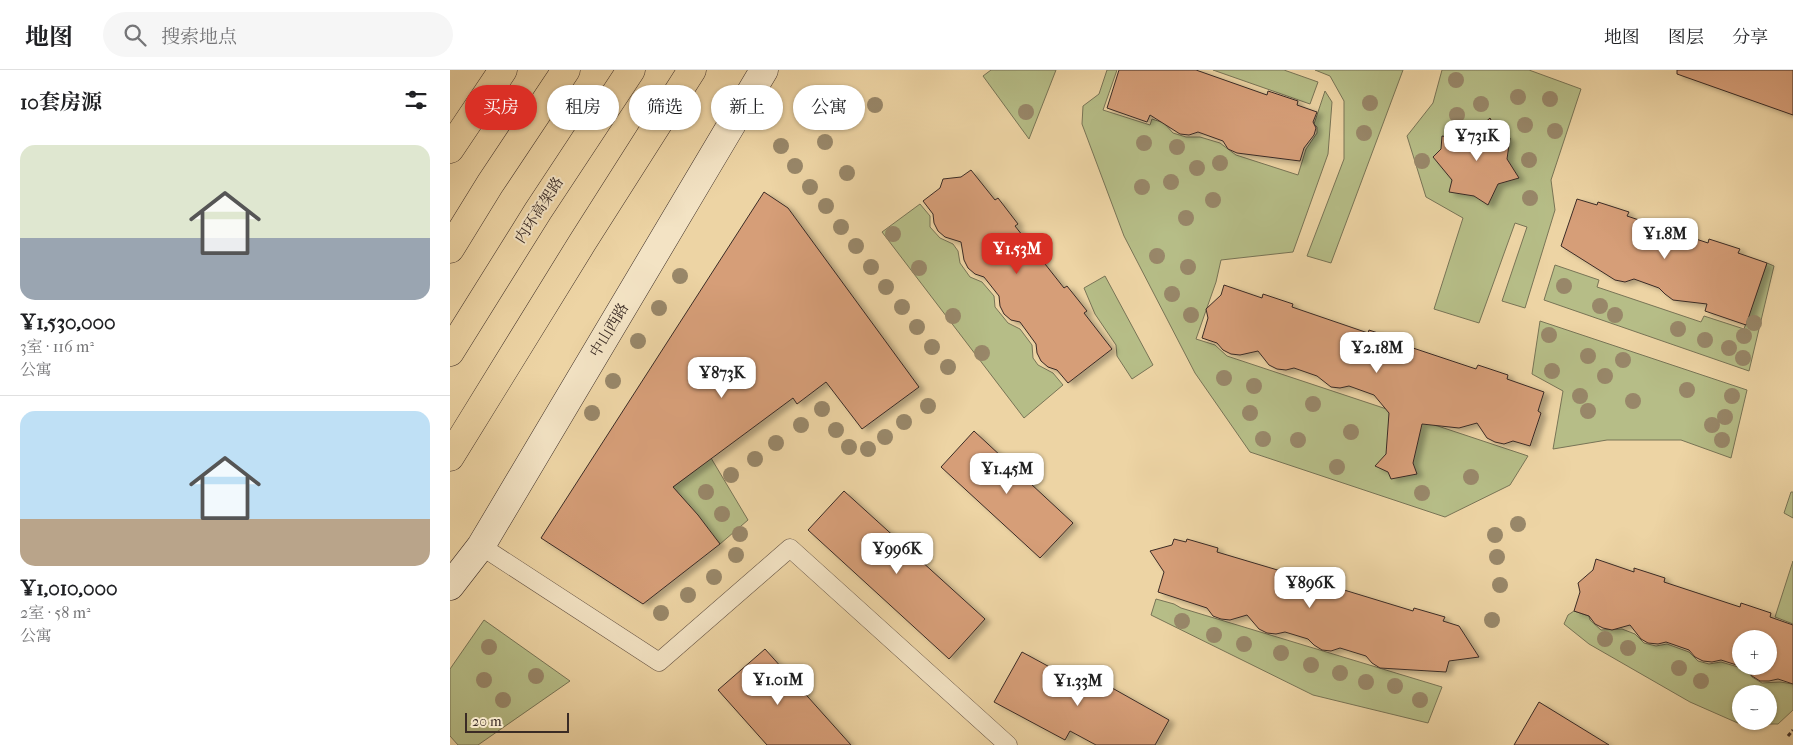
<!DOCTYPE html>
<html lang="zh">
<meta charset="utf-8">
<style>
body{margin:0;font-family:"IM FELL French Canon","Noto Serif SC",serif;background:#f6f6f6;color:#202124;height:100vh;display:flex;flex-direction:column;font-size:19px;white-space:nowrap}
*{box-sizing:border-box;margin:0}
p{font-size:16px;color:#757577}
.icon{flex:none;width:28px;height:28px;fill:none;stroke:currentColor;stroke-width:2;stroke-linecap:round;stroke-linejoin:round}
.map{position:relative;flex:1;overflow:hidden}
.details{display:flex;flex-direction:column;background:#fff;width:450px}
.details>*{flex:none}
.guide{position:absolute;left:15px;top:15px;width:475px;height:45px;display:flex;gap:10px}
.fabs{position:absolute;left:1282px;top:560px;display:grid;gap:10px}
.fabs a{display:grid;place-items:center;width:45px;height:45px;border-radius:50%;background:#fff;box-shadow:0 1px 4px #0004;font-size:25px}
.scale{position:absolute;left:15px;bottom:12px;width:104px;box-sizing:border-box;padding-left:5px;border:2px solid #3a2b25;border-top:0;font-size:14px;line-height:18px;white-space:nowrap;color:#3a2b25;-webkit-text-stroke:4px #f3e3c4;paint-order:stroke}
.price{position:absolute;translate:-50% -42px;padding:0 11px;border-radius:10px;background:#fff;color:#222;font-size:16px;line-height:32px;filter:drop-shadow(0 1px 2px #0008)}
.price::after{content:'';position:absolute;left:50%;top:30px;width:15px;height:11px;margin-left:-8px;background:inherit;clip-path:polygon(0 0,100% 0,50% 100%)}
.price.on{background:#d93025;color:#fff}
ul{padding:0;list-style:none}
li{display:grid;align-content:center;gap:10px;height:265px;padding:0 20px}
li+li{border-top:1px solid #e0e0e0}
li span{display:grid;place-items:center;height:155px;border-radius:15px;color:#555}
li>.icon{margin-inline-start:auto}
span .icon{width:90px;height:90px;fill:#fffc;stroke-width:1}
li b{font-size:21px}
h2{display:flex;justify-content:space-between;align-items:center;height:60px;padding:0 20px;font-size:21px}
.chip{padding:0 18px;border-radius:22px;background:#fff;box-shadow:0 1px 4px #0004;font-size:18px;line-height:45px}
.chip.on{background:#d93025;color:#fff}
header{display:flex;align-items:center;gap:30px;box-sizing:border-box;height:70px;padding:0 25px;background:#fff;border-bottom:1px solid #e0e0e0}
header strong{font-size:24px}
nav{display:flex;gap:28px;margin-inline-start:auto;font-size:18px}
.search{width:350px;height:45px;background:#f6f6f6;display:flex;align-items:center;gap:12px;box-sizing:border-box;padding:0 18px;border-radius:28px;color:#757577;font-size:19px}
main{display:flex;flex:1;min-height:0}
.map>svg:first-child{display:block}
.green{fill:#b6bd87;stroke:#787456;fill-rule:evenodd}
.building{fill:#d69e78;stroke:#3a2b25;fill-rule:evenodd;filter:url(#shadow)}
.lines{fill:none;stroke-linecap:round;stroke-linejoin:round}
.lane-casing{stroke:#675545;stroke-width:19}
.secondary-casing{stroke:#3a2b25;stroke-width:29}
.primary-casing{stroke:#3a2b25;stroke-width:29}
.highway-casing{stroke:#3a2b25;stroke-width:29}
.path{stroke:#3a2b25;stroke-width:3;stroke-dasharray:4 2.5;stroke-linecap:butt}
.lane{stroke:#f3e3c4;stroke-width:18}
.secondary{stroke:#f3e3c4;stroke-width:28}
.primary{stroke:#edd4a4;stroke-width:28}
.highway{stroke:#edd4a4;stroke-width:28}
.tree{fill:#988769}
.labels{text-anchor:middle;stroke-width:4;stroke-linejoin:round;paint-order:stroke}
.street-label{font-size:15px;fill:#3a2b25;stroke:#f3e3c4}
</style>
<header>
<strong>地图</strong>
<div class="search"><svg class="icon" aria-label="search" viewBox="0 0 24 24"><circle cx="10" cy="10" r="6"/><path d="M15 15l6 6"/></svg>搜索地点</div>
<nav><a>地图</a><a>图层</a><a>分享</a></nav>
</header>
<main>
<section class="details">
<h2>10套房源<svg class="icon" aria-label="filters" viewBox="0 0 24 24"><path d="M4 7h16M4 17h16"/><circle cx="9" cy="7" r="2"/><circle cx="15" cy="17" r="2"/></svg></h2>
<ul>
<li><span style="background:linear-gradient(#dfe7d0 60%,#9aa5b1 0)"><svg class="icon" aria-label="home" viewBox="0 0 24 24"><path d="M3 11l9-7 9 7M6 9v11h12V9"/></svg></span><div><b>¥1,530,000</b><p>3室 · 116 m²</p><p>公寓</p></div></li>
<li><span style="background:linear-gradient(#bfe0f5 70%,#b9a48a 0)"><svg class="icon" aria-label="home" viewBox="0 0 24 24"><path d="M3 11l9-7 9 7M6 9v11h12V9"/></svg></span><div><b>¥1,010,000</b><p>2室 · 58 m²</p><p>公寓</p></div></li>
</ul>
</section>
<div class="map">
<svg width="1343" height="675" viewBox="0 0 1343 675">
<defs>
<filter id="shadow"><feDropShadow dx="5.5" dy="3" stdDeviation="2.5" flood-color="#0004"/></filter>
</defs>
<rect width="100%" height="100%" fill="#edd4a4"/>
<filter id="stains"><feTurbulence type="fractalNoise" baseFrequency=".004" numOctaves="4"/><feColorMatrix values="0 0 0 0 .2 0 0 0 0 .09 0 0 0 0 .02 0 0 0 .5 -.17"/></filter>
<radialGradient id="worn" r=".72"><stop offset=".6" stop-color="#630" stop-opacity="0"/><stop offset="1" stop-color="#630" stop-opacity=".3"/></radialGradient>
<path class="green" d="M541 0H606L579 69 533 6Z
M657 0H667L653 40 700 55 702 49 714 53 723 63 736 67H750L770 73 786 85 848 105 856 79 867 63V57L864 54 875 21 882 32 878 84 843 182 771 190 766 212 746 269 765 275 777 286 1078 386 1060 415 995 447 800 382 745 303 674 166 632 54 633 36 649 24Z
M763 0H834L868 12 860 34Z
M865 0H953L881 193 857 186 894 89V31L880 6Z
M992 0H1079L1131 19 1101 110 1105 140 1075 238 1052 231 1077 157 1065 153 1029 253 984 239 1013 148 976 127 957 66 983 33Z
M470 134 480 146V157L490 168 503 174 508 181 510 193 520 207 532 212 544 226 545 237 558 253 570 259 582 275 583 288 588 295 603 303 613 315 574 348 432 162Z
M1317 193 1324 196 1299 301 1094 230 1105 195 1149 210 1147 217 1251 252 1254 246 1294 259Z
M655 206 703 295 682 309 667 286 666 275 645 244 634 218Z
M1090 251 1297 320 1281 388 1231 370H1157L1103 379 1113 321 1082 304Z
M261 388 298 450 270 474 223 417Z
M1341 422H1343V448L1334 443Z
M1343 491V554L1325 547Z
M706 529 724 534 731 538 992 617 978 653 863 625 701 545Z
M1124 541 1139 546 1140 550 1151 560 1172 559 1185 564 1194 573 1206 576 1217 574 1239 582 1248 591 1259 594 1271 592 1295 599 1302 607 1312 613 1330 612 1343 614V640L1328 654H1290L1240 632 1139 574 1114 554 1118 545ZM1291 624H1319V651H1291Z
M34 550 120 611 28 675H8L0 666V599Z"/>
<path class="building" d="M669 0H746L817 25 818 21 848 31 847 35 867 42 863 52 866 58 864 65 854 78 850 91 787 83 778 79 773 71 748 62 739 65 730 64 700 45 697 52 657 38Z
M1227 0H1343V45L1227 4Z
M1040 48 1047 62 1060 68 1057 89 1069 108 1048 114 1038 135 1024 126 999 122 1002 110 983 87 991 79 992 66 1004 68 1024 62Z
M521 100 545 130 548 128 568 154 565 156 614 218 617 216 637 241 634 243 662 279 618 313 607 300 598 297 591 291 587 283 586 274 570 252 561 250 554 244 550 236 549 226 534 207 525 204 518 198 514 190 511 172 495 167 488 161 484 153 483 144 473 131 490 118 493 109 511 107Z
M314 122 338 138 469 317 412 359 376 312 347 334 343 328 223 417 248 445 270 474 193 534 91 468Z
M1127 129 1147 135 1148 132 1179 142 1177 146 1258 173 1259 169 1290 179 1288 183 1317 193 1296 255 1255 241 1257 234 1223 230 1215 224 1209 218 1184 209 1175 212 1165 210 1111 176Z
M774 215 812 228 813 224 843 234 842 237 918 263 919 260 949 270 948 273 1026 299 1028 295 1058 305 1057 309 1094 322 1088 341 1091 343 1080 376 1063 371 1054 374 1045 372 1037 368 1027 353 1009 358 972 354 963 393 967 404 941 409 938 402 925 396 936 384 939 343 924 325 899 316 890 318 881 317 867 306 844 298 836 300 827 299 819 295 808 281 790 285 781 284 773 280 767 273 752 268 758 248 756 239 771 225Z
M524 361 623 453 590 488 491 397Z
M394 421 535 549 499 589 358 460Z
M724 469 736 472 737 469 768 478 767 482 851 507 852 504 882 513 881 516 963 541 964 538 995 547 993 551 1009 556 1029 587 999 591 996 602 930 598 922 593 916 586 890 578 881 581 872 580 864 575 858 569 835 562 826 564 817 563 809 559 797 545 780 550 771 549 763 546 757 538 708 522 714 502 700 481 722 475Z
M1146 489 1184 502V498L1215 508 1214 512 1290 537 1291 533 1321 543 1320 547 1343 555V614L1328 609 1319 611H1310L1302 606 1296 598 1271 590 1262 592 1253 591 1245 587 1239 580 1216 572 1208 574 1198 573 1191 569 1180 555 1162 560 1153 558 1145 554 1139 546 1124 541 1130 522 1128 513 1143 500ZM1291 569H1319V596H1291Z
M315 579 401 675H317L268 620Z
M572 582 642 620 648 610 719 650 705 675H646L620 661 615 670 544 632Z
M1089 632 1159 675H1064Z"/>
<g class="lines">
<defs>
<path id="lane" d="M31 476 209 592 340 478 558 675"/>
<path id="secondary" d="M0 516 31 476 314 0"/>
<path id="primary" d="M0 79 53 0
M0 387 132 173 242 0"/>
<path id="highway" d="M0 179 40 114 116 0
M0 282 88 141 181 0"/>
</defs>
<use href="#lane" class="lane-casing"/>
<use href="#secondary" class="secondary-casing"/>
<use href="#primary" class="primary-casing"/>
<use href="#highway" class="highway-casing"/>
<path class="path" d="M1338 666 1343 660"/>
<use href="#lane" class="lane"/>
<use href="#secondary" class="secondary"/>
<use href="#primary" class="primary"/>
<use href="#highway" class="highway"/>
</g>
<g class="tree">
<circle cx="1006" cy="10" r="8"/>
<circle cx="396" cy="27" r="8"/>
<circle cx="1068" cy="27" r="8"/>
<circle cx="1100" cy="29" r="8"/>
<circle cx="920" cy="33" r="8"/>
<circle cx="1031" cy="34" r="8"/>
<circle cx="425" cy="35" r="8"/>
<circle cx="576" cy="42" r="8"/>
<circle cx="1007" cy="45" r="8"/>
<circle cx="1075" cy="55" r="8"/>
<circle cx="1105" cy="61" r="8"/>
<circle cx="914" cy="63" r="8"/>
<circle cx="375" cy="72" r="8"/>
<circle cx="694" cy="73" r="8"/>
<circle cx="331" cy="76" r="8"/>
<circle cx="727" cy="77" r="8"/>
<circle cx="1079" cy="90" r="8"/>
<circle cx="972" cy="91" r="8"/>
<circle cx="770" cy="93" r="8"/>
<circle cx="345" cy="96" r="8"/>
<circle cx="747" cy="98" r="8"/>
<circle cx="397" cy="103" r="8"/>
<circle cx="721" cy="112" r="8"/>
<circle cx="360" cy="117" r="8"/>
<circle cx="692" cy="117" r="8"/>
<circle cx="1080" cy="128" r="8"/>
<circle cx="763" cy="130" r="8"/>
<circle cx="376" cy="136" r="8"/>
<circle cx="736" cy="148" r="8"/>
<circle cx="391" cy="157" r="8"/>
<circle cx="443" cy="164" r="8"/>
<circle cx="406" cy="176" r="8"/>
<circle cx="707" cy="186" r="8"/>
<circle cx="421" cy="197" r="8"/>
<circle cx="738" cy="197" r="8"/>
<circle cx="469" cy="198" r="8"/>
<circle cx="230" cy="206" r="8"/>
<circle cx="1114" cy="216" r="8"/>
<circle cx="436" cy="217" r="8"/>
<circle cx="722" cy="224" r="8"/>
<circle cx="1150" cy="236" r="8"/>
<circle cx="452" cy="237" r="8"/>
<circle cx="209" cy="238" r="8"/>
<circle cx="741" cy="245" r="8"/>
<circle cx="1165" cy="245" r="8"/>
<circle cx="503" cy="246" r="8"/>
<circle cx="1304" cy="253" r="8"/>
<circle cx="467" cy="257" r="8"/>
<circle cx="1228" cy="259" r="8"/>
<circle cx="1099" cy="265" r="8"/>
<circle cx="1294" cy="266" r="8"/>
<circle cx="1255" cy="270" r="8"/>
<circle cx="188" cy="271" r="8"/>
<circle cx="482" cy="277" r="8"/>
<circle cx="1279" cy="278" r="8"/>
<circle cx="532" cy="283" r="8"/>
<circle cx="1138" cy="286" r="8"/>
<circle cx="1293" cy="288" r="8"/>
<circle cx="1173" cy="290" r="8"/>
<circle cx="498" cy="297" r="8"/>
<circle cx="1102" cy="301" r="8"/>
<circle cx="1155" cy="306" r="8"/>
<circle cx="774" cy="308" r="8"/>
<circle cx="163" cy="311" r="8"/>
<circle cx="804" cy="316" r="8"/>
<circle cx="1237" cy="320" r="8"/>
<circle cx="1130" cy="326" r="8"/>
<circle cx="1282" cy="326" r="8"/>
<circle cx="1183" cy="331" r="8"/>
<circle cx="863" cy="334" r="8"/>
<circle cx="478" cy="336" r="8"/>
<circle cx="372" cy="339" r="8"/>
<circle cx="1138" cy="341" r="8"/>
<circle cx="142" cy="343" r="8"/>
<circle cx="800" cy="343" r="8"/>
<circle cx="1275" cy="347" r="8"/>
<circle cx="454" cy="352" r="8"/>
<circle cx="351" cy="355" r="8"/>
<circle cx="1262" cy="355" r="8"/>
<circle cx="386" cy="360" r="8"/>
<circle cx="901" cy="362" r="8"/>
<circle cx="435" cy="367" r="8"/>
<circle cx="813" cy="369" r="8"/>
<circle cx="848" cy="370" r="8"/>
<circle cx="1272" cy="370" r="8"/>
<circle cx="326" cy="373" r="8"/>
<circle cx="399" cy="377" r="8"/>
<circle cx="418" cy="379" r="8"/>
<circle cx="305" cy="389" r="8"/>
<circle cx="887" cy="397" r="8"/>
<circle cx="281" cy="405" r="8"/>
<circle cx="1021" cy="407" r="8"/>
<circle cx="256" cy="422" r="8"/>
<circle cx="972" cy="423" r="8"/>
<circle cx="272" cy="444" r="8"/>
<circle cx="1068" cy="454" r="8"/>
<circle cx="290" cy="464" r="8"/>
<circle cx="1045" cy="465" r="8"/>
<circle cx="286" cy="485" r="8"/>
<circle cx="1047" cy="487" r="8"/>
<circle cx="264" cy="507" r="8"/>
<circle cx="1050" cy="515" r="8"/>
<circle cx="238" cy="525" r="8"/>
<circle cx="211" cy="543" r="8"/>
<circle cx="1042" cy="550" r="8"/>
<circle cx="732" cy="551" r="8"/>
<circle cx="764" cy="565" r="8"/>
<circle cx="1155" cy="569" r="8"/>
<circle cx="794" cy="574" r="8"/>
<circle cx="39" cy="577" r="8"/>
<circle cx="1178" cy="578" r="8"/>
<circle cx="831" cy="583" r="8"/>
<circle cx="861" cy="595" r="8"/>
<circle cx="1229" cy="598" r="8"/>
<circle cx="890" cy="603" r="8"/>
<circle cx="86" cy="606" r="8"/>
<circle cx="34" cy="610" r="8"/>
<circle cx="1251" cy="611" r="8"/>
<circle cx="916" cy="612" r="8"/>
<circle cx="945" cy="616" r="8"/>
<circle cx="53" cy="630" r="8"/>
<circle cx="970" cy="630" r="8"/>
</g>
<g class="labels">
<g class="street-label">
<text transform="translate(89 140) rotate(-57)" y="5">内环高架路</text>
<text transform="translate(159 260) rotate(-59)" y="5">中山西路</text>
</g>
</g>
<rect width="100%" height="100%" filter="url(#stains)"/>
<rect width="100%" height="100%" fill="url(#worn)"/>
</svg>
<div class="fabs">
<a>+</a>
<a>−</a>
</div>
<div class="scale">20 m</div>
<b class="price" style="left:1027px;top:92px">¥731K</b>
<b class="price" style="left:1215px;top:190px">¥1.8M</b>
<b class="price on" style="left:567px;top:205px">¥1.53M</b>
<b class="price" style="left:927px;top:304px">¥2.18M</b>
<b class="price" style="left:272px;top:329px">¥873K</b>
<b class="price" style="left:557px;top:425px">¥1.45M</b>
<b class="price" style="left:447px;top:505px">¥996K</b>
<b class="price" style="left:860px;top:539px">¥896K</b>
<b class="price" style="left:328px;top:636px">¥1.01M</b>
<b class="price" style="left:628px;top:637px">¥1.33M</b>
<div class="guide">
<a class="chip on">买房</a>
<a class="chip">租房</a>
<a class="chip">筛选</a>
<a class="chip">新上</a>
<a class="chip">公寓</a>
</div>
</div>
</main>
